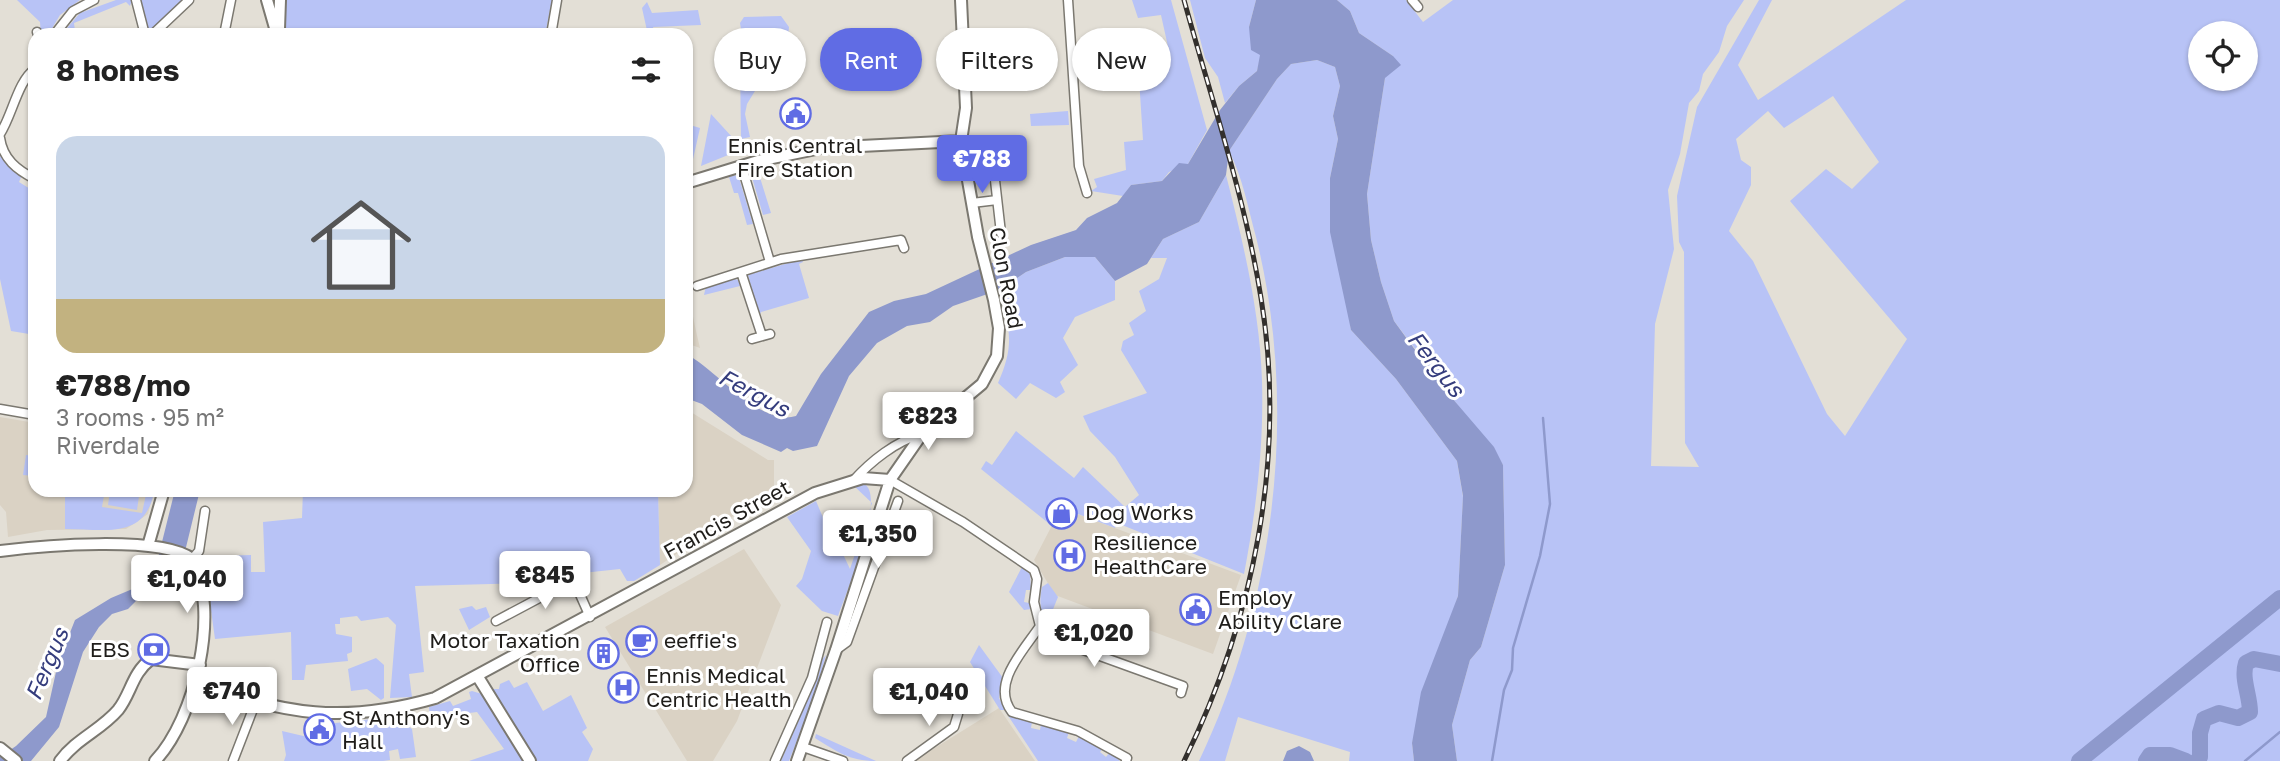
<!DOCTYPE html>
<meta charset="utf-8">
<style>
body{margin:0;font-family:"Golos Text",sans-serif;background:#f6f6f6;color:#222;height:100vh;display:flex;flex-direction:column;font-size:26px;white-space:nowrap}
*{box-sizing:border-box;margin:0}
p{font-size:23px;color:#767676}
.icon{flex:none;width:38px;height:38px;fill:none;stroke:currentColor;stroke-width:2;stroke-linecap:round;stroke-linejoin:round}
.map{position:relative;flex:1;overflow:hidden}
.sheet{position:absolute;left:28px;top:28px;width:665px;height:469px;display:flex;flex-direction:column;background:#fff;border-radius:21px;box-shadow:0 2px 5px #0004}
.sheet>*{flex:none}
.top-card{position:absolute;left:714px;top:28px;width:665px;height:63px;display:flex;gap:14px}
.controls{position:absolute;left:2188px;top:21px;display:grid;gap:14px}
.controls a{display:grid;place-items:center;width:70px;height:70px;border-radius:50%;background:#fff;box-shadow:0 2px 5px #0004;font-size:35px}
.price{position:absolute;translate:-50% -60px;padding:0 16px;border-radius:7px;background:#fff;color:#222;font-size:23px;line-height:46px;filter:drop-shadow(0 2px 4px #0008)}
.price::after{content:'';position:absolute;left:50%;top:42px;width:21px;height:16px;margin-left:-10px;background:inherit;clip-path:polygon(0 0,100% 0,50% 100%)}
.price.current{background:#606ce4;color:#fff}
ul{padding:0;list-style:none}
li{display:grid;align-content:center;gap:14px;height:371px;padding:0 28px}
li+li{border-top:2px solid #e0e0e0}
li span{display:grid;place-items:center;height:217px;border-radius:21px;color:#555}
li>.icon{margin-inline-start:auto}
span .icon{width:126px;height:126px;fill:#fffc;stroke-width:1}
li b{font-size:30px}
h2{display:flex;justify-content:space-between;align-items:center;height:84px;padding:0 28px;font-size:30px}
.pill{padding:0 24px;border-radius:32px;background:#fff;box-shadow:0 2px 5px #0004;font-size:24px;line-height:63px}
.pill.current{background:#606ce4;color:#fff}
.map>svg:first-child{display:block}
.built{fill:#dad2c4}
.green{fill:#b8c3f6;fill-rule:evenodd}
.water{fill:#8e99cc}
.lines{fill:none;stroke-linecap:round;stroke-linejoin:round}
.stream{stroke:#8e99cc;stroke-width:2.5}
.river{stroke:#8e99cc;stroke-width:16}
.street-casing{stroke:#7b7870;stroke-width:11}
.secondary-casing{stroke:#7b7870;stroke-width:14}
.street{stroke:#fff;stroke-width:8}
.secondary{stroke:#fff;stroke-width:10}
.rail-casing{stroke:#33302d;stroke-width:5}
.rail{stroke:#fff;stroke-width:2.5;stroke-dasharray:8;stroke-linecap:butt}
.labels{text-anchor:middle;stroke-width:6;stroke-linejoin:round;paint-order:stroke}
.poi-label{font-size:21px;fill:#1f1d1a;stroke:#fff;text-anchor:start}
.street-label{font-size:21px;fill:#1f1d1a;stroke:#fff}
.water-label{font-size:23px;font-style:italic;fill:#353d7d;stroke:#fff}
</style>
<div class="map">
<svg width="2280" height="761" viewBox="0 0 2280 761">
<rect width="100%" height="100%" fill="#e3dfd6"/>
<path class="built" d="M686 283 696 331 700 348 686 343Z
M686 409 768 460H774V500L736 514 660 565 658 490H686Z
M0 417 35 423V490H154L148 514 126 529 47 530 8 537 6 512 0 505Z
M1061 508 1241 575 1213 654 1055 595 1034 560Z
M744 549 781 605 737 721 713 761H687L605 627Z
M999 708 1035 761H914Z"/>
<path class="green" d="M17 0H80L60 15 48 35H41L40 22Z
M116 0H132L130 6 126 2 74 23 75 31 71 35H61L80 13Z
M141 0H183L149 31 141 8Z
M285 0H552L545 35H283Z
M1132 0H1171L1207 130 1188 164 1169 172 1162 181 1131 185 1123 196 1091 191 1097 187 1094 179 1126 170 1124 142 1143 140 1138 63 1171 60 1161 15 1138 18Z
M1190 0H1256L1249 27 1261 55 1257 71 1239 86 1225 103 1218 77 1205 58Z
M1337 0H1406L1423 22 1453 0H1744L1727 26 1719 52 1703 74 1699 91 1689 103 1680 154 1668 190 1674 249 1655 324 1651 466 1699 467 1685 443 1684 252 1679 242 1677 196 1697 107 1759 0H1772L1738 65 1758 100 1906 0H2280V761H1457L1452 725 1470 660 1481 647 1505 565 1503 465 1394 321 1381 282 1371 240 1367 194 1385 78 1393 56 1359 33 1350 11ZM2200 33H2245V79H2200ZM1833 96 1879 162 1852 189 1826 169 1790 201 1907 339 1845 436 1827 414 1753 261 1729 231 1751 185V167L1741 160 1736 139 1768 111 1784 128Z
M647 2 652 13 698 10 701 25 653 27 655 35H648L642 8Z
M781 16 789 27 788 37 747 104 745 114 750 137 741 139 740 60 733 36 742 35 740 23 744 17Z
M1317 60 1335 67 1340 86 1333 116 1338 139 1330 178 1351 330 1396 379 1457 461 1463 497 1458 596 1412 743 1414 761H1349L1350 752 1238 717 1225 761H1199C1275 602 1299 409 1256 237 1248 208 1243 178 1229 151L1277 79 1291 64Z
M1068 111 1069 125 1031 126 1030 114Z
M711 114 743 149 701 166Z
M690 125 700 128 691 168 686 170V128Z
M0 156 22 175 19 182 35 192V335L11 331 0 279Z
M757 168 771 213 763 215 751 174Z
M737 175 739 178 753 224 747 225 738 193H734L729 177Z
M1226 175C1243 242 1260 312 1262 381 1264 445 1256 512 1244 574L1117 523 1115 528 1062 508 1052 526 981 469 986 461 992 465 1016 431 1074 478 1083 467 1125 507 1139 495 1115 457 1090 431 1083 416 1147 393 1121 350 1123 341 1134 335 1129 323 1146 311 1139 291 1159 279 1167 258H1151L1163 239 1199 222Z
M1065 257H1095L1115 281V300L1075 317 1063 338 1078 365 1060 382 1065 392 1056 398 1030 383 1016 399 998 383C1015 344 1010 330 999 290L1026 272Z
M802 259 803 262 799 264 809 298 761 312 759 317 748 275Z
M732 278 738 280 740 286 704 295 706 286Z
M26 455 35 456V476L23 475Z
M864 484C887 495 846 594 838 616L822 611 796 586 802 579 811 551 787 517 816 501 838 553 842 552 850 569 872 503 853 485Z
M65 490H105L102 507 142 513 147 490 154 492C145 540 104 529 65 529Z
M303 490H658L660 565 634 581H627L620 569 573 574V582L415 586 424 672 409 674 412 697 390 698 396 625 388 617 361 621 357 616 340 618V624H335L336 634 352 637V652L347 654 348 661 306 665 304 680H292L291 632 215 639 207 582 208 578 218 577V556L251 555V572H265L263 522 302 518Z
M110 491 139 496 137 510 108 505Z
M1023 565 1030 574 1031 590H1026L1024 602 1029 603 1031 609 1024 610 1009 592Z
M1048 583 1058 597 1047 624C1040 611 1039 602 1042 587Z
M472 606 476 610 486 607 490 617 469 630 459 609Z
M979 645 1003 678 999 698 1005 710H1000L970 662Z
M826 655 814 697 789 761H781L819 674 820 662Z
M376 658 384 665V698L381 700 367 689 351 691 348 669Z
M509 680 514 688 527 682 543 711 571 695 587 728 582 732 593 749 588 761H536L491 689H499L500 684Z
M472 691 482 694 524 761H469L504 749 477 712 430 718 429 707 450 701 453 706 471 699 469 692Z
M1005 711 1032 722 1031 728 1040 730 1041 724 1069 732 1067 738 1076 742 1079 736 1103 748 1100 752 1106 757 1110 752 1120 761H1038Z
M401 716 402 722 412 729 416 757 400 759 398 749 389 751 390 760 383 761H284L286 755 282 731 329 742 335 723Z
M816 734 876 761C849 761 836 751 815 738Z"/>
<path class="water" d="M1256 0H1337L1350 11 1359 33 1393 56 1401 65 1385 78 1367 194 1371 240 1381 282 1394 321 1440 384 1494 447 1503 465 1505 565 1481 647 1470 660 1452 725 1457 761H1414L1412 743 1421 692 1458 596 1463 496 1457 461 1396 379 1351 330 1330 232V178L1338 139 1333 116 1340 86 1335 67 1317 60 1291 64 1277 79 1229 151 1226 175 1199 222 1163 239 1147 264 1115 281 1095 257H1065L1026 272 999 290 953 306 930 322 907 326 877 343 849 376 817 446 793 451 787 448 781 452 742 435 702 404 686 398V354C716 369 760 427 796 416L821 374 869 312 894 301 926 294 1031 245 1076 230 1087 218 1117 203 1131 185 1162 181 1179 163 1188 164 1220 110 1239 86 1257 71 1260 55 1251 50 1249 27Z
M175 490H200L178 580 172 578 163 594 136 601 128 609 112 614 99 627 83 652 59 727 31 761H0V757L16 746 46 717 58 663 75 620 111 598 142 585 154 574Z
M1299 746 1310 752 1314 761H1283L1287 751Z"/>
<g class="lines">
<path class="stream" d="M1492 761 1504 690 1512 670 1513 648 1540 556 1550 504 1543 418
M2245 761 2280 732"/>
<path class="river" d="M2079 761 2280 598
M2146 761 2150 755H2170L2186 761
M2197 761 2200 757V733L2204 719 2219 713 2238 718 2250 712C2250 695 2241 679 2246 663L2254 659 2280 664"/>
<defs>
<path id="street" d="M136 0 145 35
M1068 0 1079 166 1087 193
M1412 0 1418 7
M37 32 38 35
M54 35 73 11 94 0
M152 35 189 0
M224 35 231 0
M551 35 557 0
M0 134C12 116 18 80 35 69
M0 138C3 159 17 170 35 179
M992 154 1001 233
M742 167 770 262
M972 203 997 200
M741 272 762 336
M697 286 781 259 901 240 904 248
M752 339 770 334
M0 409 35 415
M890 480 963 522 1034 570 1037 579 1034 602 1040 626C1024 650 990 684 1012 712L1078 731 1127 758 1126 761
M853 481C871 461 896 441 922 434
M192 559 199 551 205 511
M496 621 560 587 569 586 578 590 590 617
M1040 626 1053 639 1183 686 1181 693
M836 650 847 642 898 501
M803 747 843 761
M233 761 255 704
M775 761 812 678 827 622
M907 761 954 727 958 714 949 694"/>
<path id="secondary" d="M267 0 277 35
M279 29 280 0
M686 183 758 161 821 148 961 141
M148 546 164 490
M0 551C39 546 162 535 192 559 221 611 195 719 155 761
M478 677 530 761
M198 683C284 715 345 724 435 698L815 493 863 478 890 480
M0 748 16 761
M60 761C76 739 101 730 118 710 131 694 132 673 151 659L200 665
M797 761 836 650 890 480 922 434 982 384 997 356 999 328 994 300 978 237 961 141 966 108 961 0"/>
</defs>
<use href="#street" class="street-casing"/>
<use href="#secondary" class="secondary-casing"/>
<use href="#street" class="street"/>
<use href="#secondary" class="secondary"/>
<defs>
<path id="rail" d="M1184 0C1211 98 1245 197 1261 298 1287 456 1254 619 1184 761"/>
</defs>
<use href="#rail" class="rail-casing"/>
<use href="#rail" class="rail"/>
</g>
<defs>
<symbol id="civic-ring" viewBox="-11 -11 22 22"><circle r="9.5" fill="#fff" stroke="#606ce4" stroke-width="1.5"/><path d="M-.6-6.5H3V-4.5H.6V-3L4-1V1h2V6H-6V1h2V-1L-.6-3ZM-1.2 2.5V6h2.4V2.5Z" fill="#606ce4"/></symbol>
<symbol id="shop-ring" viewBox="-11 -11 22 22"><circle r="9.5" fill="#fff" stroke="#606ce4" stroke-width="1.5"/><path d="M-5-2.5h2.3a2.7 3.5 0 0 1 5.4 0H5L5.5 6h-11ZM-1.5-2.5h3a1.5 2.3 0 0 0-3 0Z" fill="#606ce4"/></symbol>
<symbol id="hospital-ring" viewBox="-11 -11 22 22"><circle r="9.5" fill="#fff" stroke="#606ce4" stroke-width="1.5"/><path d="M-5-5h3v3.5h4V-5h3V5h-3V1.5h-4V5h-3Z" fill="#606ce4"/></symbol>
<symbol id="cafe-ring" viewBox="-11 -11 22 22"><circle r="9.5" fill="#fff" stroke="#606ce4" stroke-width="1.5"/><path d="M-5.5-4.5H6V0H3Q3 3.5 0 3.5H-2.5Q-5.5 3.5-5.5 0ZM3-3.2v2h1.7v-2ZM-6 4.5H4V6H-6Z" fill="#606ce4"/></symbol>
<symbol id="bank-ring" viewBox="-11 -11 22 22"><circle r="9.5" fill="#fff" stroke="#606ce4" stroke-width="1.5"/><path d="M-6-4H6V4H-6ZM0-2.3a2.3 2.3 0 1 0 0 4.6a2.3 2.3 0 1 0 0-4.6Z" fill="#606ce4"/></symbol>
<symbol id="building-ring" viewBox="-11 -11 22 22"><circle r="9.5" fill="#fff" stroke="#606ce4" stroke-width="1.5"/><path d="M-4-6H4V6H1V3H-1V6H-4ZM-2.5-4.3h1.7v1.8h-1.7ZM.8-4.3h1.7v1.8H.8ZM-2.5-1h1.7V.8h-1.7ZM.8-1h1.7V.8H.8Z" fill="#606ce4"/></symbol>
</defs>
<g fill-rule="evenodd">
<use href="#civic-ring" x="778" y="96" width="35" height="35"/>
<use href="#shop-ring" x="1044" y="496" width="35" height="35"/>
<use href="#hospital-ring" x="1052" y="538" width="35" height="35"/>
<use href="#civic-ring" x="1178" y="592" width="35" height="35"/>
<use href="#cafe-ring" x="624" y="624" width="35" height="35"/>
<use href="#bank-ring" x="136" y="632" width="35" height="35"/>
<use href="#building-ring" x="586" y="636" width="35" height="35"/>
<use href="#hospital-ring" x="606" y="670" width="35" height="35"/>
<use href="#civic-ring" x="302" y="712" width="35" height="35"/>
</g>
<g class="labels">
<g class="poi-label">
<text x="795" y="153" text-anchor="middle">Ennis Central<tspan x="795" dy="24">Fire Station</tspan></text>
<text x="1085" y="520">Dog Works</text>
<text x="1093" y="550">Resilience<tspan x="1093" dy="24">HealthCare</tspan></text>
<text x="1218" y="605">Employ<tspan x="1218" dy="24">Ability Clare</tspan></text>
<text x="580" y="648" text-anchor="end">Motor Taxation<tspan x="580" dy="24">Office</tspan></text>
<text x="664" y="648">eeffie's</text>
<text x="130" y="657" text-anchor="end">EBS</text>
<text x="646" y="683">Ennis Medical<tspan x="646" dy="24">Centric Health</tspan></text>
<text x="342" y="725">St Anthony's<tspan x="342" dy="24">Hall</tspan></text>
</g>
<g class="street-label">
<text transform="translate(1006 278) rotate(79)" y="7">Clon Road</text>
<text transform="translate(727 520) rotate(-29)" y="7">Francis Street</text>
</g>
<g class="water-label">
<text transform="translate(1436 364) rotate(52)" y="8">Fergus</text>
<text transform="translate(754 393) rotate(28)" y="8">Fergus</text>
<text transform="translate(47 664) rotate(-67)" y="8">Fergus</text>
</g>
</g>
</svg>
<div class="controls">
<a><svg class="icon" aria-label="locate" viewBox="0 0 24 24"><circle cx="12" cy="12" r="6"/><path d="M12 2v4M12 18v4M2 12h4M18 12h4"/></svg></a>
</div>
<b class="price current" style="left:982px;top:195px">€788</b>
<b class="price" style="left:928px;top:452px">€823</b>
<b class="price" style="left:878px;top:570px">€1,350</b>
<b class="price" style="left:545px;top:611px">€845</b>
<b class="price" style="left:187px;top:615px">€1,040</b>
<b class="price" style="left:1094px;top:669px">€1,020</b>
<b class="price" style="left:232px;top:727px">€740</b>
<b class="price" style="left:929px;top:728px">€1,040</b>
<div class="top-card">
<a class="pill">Buy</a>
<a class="pill current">Rent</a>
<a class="pill">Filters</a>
<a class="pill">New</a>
</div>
<section class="sheet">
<h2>8 homes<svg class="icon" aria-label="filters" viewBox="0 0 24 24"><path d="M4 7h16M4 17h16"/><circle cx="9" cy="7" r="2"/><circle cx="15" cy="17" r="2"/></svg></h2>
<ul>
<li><span style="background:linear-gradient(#c9d6e8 75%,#c2b280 0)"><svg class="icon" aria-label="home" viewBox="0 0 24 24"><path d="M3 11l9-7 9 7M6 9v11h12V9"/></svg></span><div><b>€788/mo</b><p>3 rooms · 95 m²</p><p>Riverdale</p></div></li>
</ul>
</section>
</div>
